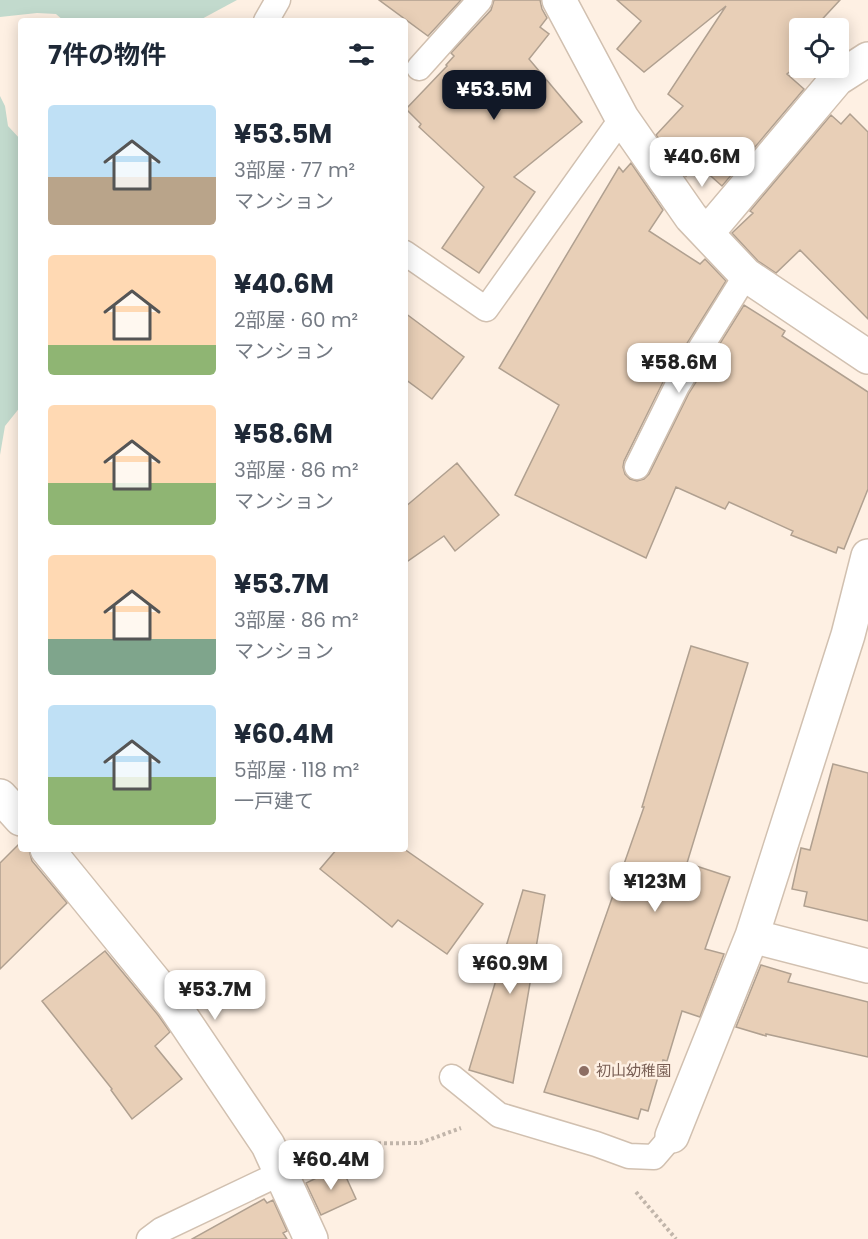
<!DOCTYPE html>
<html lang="ja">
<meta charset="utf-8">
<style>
body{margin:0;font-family:Poppins,"Noto Sans JP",sans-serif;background:#f6f6f7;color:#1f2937;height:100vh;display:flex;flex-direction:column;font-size:22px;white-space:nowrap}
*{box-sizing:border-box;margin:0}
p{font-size:20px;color:#747a83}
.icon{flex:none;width:33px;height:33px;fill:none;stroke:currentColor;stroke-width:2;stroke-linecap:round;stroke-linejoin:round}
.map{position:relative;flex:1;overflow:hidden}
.side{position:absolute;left:18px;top:18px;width:390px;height:834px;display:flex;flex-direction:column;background:#fff;border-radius:6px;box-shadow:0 3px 15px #0003}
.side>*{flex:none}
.controls{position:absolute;left:789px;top:18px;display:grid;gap:12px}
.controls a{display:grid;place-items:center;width:60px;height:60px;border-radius:6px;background:#fff;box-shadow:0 3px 15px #0003;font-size:30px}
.price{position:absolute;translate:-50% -51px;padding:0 14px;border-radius:12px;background:#fff;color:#222;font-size:20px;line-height:39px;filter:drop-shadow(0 2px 3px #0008)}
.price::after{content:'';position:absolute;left:50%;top:36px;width:18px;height:14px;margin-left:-9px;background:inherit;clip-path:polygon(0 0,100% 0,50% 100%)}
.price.current{background:#111827;color:#fff}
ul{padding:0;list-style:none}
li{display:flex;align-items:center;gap:18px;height:150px;padding:0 30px}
li span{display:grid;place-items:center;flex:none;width:168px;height:120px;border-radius:6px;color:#555}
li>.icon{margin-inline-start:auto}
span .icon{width:72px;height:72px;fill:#fffc;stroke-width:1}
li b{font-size:26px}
h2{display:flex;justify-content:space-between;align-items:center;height:72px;padding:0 30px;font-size:26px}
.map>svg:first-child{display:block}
.green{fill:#c2dacd}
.building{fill:#e8cfb7;stroke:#b0a090;stroke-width:1.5}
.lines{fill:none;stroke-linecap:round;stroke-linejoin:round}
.lane-casing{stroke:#d1c0b0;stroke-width:27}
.street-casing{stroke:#d1c0b0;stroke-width:36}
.path{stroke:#c1b5aa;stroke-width:4;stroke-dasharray:3 3;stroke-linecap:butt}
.lane{stroke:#fff;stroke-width:24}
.street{stroke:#fff;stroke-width:33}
.education-dot{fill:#8d6e63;stroke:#fef0e3;stroke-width:2}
.labels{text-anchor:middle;stroke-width:5;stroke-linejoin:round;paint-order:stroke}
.education-label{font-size:15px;fill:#785e54;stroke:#fef0e3;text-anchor:start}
</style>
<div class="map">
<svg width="868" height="1239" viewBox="0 0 868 1239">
<rect width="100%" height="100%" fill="#fef0e3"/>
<path class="green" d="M0 0H237L198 21H64L56 14 37 13 0 17Z
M0 96 5 106 8 126 21 140V406L5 426 0 455Z"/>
<path class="building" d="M379 0H461L428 36Z
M494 0H540L542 9 547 18 540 27 549 34 529 59 582 122 514 177 535 192 479 273 442 248 484 187 419 127 421 124 406 109 447 66 446 65 454 56 451 53 491 10Z
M617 0H840L814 28H800V63L787 74 804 89 722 186 695 162 686 176 656 135 683 106 668 94 726 6 644 72 617 49 641 21Z
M850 114 868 132V319L800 250 776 273 758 261 732 233 753 213 750 211 831 115 841 124Z
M631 163 663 210 649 231 700 264 705 259 726 281 664 380 624 461 623 467 625 474 630 479 637 481 644 479 649 474 689 393 744 305 785 331 782 336 868 392V489L844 549 838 547 836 553 791 535 793 531 729 502 725 509 676 487 646 558 515 495 559 405 499 368 619 167 623 172Z
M405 313 464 357 432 399 405 379Z
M457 463 499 515 455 551 444 536 405 563V507Z
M691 646 748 663 687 863 730 877 705 949 724 954 700 1017 682 1011 667 1061 663 1060 648 1111 641 1109 638 1119 544 1092 644 807H642Z
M833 764 868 773V921L804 906 807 892 792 889 801 848 810 850Z
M21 842V849L29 850 32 861 67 903 0 969V863Z
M337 849H404L483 904 447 954 398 920 392 927 320 869Z
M523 890 545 895 513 1083 469 1070Z
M105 951 158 1015 170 1032 155 1046 182 1079 132 1119 111 1090 112 1089 42 1001Z
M761 965 791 974 788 982 868 1002V1057L766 1034V1036L736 1027Z
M341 1166 356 1199 321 1215 306 1183Z
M264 1199 267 1203 273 1200 287 1231 283 1233 287 1239H192Z"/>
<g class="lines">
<defs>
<path id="lane" d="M266 21 278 0
M419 68 480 0
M405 253 486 309 622 118
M637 467 677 386 746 275
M452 1077 499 1115 596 1144 629 1156 654 1157 672 1136
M149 1239 161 1230 281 1173"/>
<path id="street" d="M559 0 622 118 691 217 746 275 868 357
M707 233 837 79 868 59
M0 796 21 819
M47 849 173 1004 268 1145 311 1239
M752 936 868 966
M672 1136 752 936 848 635 868 556"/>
</defs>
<use href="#lane" class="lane-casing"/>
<use href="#street" class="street-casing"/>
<path class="path" d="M312 1144 420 1143 461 1128
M636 1192 676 1239"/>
<use href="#lane" class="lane"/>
<use href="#street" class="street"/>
</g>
<circle class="education-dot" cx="584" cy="1071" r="6"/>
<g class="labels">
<g class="education-label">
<text x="596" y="1076">初山幼稚園</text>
</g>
</g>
</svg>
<div class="controls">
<a><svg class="icon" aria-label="locate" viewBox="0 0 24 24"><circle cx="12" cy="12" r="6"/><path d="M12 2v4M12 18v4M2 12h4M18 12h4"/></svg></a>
</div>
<b class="price current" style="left:494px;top:121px">¥53.5M</b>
<b class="price" style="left:702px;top:188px">¥40.6M</b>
<b class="price" style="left:679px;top:394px">¥58.6M</b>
<b class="price" style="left:655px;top:913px">¥123M</b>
<b class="price" style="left:510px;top:995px">¥60.9M</b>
<b class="price" style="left:215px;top:1021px">¥53.7M</b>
<b class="price" style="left:331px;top:1191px">¥60.4M</b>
<section class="side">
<h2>7件の物件<svg class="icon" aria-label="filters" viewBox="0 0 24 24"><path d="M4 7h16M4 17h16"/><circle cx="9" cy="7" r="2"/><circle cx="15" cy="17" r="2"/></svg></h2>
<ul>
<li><span style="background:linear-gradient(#bfe0f5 60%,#b9a48a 0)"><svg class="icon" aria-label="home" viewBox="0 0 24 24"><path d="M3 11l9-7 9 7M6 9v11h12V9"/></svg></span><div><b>¥53.5M</b><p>3部屋 · 77 m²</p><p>マンション</p></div></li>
<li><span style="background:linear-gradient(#ffd9b3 75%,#8fb573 0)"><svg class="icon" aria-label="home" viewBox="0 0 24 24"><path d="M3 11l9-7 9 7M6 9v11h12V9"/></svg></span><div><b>¥40.6M</b><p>2部屋 · 60 m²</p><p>マンション</p></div></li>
<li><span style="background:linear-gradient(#ffd9b3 65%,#8fb573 0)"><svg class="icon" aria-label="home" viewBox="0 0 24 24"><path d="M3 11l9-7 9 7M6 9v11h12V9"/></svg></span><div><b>¥58.6M</b><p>3部屋 · 86 m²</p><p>マンション</p></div></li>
<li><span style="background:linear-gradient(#ffd9b3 70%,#7fa58c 0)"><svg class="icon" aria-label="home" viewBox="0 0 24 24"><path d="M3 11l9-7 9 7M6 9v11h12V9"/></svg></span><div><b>¥53.7M</b><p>3部屋 · 86 m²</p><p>マンション</p></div></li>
<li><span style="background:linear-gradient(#bfe0f5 60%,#8fb573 0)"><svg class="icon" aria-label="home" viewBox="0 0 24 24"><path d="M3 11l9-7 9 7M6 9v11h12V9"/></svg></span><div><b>¥60.4M</b><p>5部屋 · 118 m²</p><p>一戸建て</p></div></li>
</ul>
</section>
</div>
